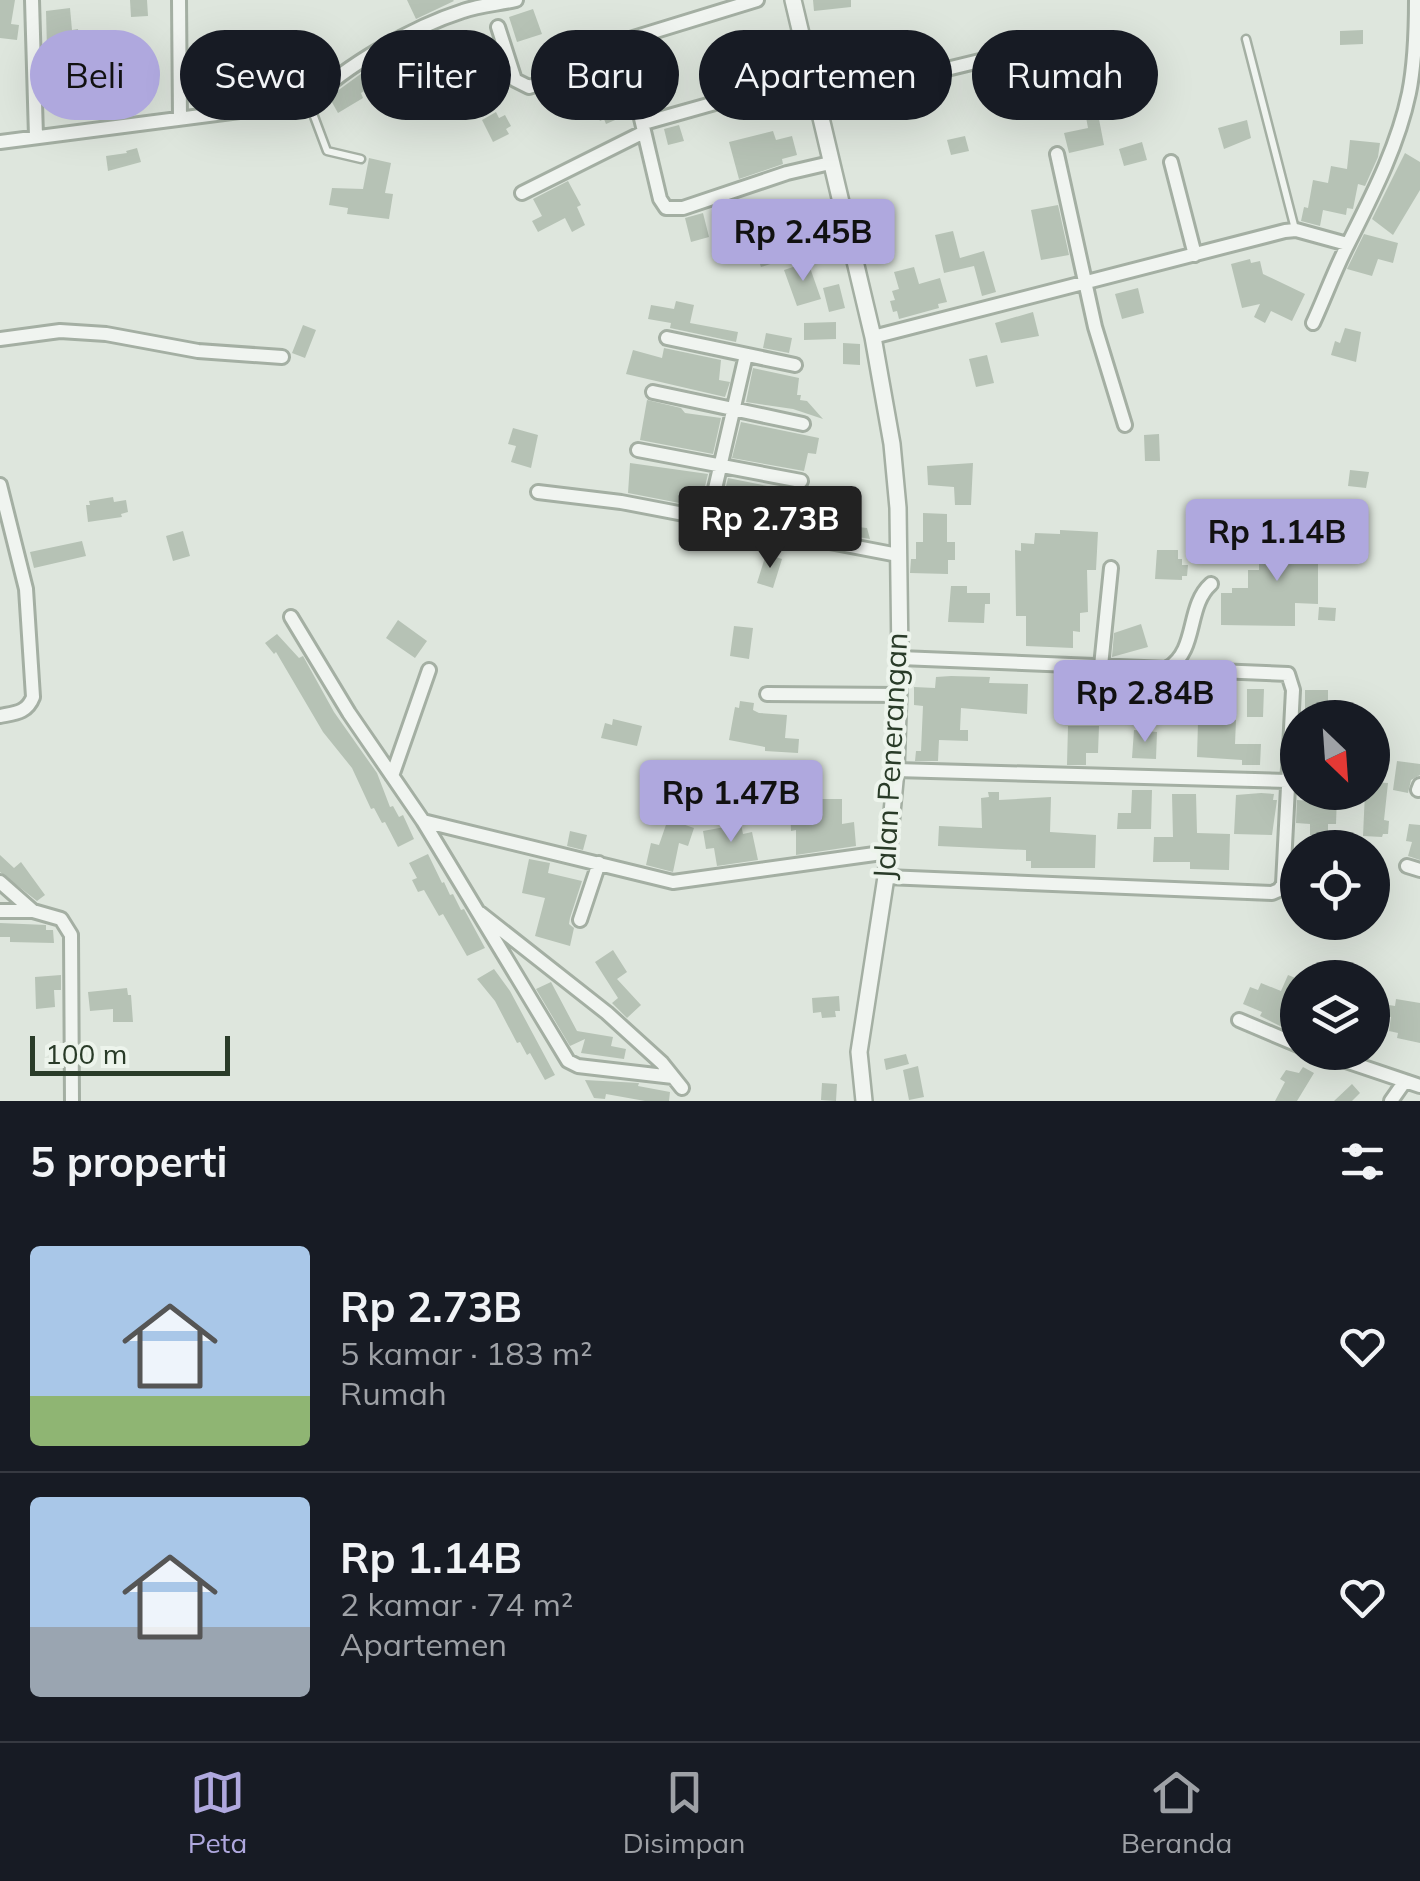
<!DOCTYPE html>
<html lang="id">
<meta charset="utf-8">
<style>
body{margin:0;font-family:Mulish,sans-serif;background:#20242c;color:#f1f3f6;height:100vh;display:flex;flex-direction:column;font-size:38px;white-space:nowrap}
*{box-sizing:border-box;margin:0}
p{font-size:32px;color:#9ea1a6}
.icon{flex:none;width:55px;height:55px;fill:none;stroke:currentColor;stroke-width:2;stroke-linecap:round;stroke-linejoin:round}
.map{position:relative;height:1101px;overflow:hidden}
.details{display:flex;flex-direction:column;background:#171b24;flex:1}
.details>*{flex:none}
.guide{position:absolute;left:30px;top:30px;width:1360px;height:90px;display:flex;gap:20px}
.needle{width:65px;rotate:155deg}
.buttons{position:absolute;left:1280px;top:700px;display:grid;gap:20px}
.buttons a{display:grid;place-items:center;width:110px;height:110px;border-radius:50%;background:#171b24;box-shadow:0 10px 40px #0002;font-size:50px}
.scale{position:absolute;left:30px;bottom:25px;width:200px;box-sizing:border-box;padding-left:10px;border:5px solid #293b28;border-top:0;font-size:28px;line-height:35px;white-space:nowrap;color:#293b28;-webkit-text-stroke:8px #edf4ec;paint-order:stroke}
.price{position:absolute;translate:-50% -85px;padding:0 22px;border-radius:10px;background:#afa8de;color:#111;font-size:32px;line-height:65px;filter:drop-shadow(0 2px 5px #0008)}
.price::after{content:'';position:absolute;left:50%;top:60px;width:30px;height:22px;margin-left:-15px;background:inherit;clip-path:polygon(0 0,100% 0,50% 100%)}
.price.selected{background:#222;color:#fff}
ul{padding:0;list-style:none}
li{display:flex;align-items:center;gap:30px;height:250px;padding:0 30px}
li+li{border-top:2px solid #363941}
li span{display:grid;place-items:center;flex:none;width:280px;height:200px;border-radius:10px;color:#555}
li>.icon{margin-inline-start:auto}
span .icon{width:120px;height:120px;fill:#fffc;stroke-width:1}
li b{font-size:42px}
h2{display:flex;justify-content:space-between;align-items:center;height:120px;padding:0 30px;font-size:42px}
.pill{padding:0 35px;border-radius:45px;background:#171b24;box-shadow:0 10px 40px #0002;font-size:35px;line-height:90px}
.pill.selected{background:#afa8de;color:#111}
.dock{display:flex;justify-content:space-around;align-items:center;height:140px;border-top:2px solid #363941;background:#171b24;font-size:28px;color:#9ea1a6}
.dock a{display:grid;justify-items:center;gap:5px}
.dock .selected{color:#afa8de}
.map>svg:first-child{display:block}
.building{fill:#b6c2b5}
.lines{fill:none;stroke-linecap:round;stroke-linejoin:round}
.service-casing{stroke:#a4afa3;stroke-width:11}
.minor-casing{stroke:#a4afa3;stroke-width:18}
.tertiary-casing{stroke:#a4afa3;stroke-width:20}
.service{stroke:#f0f4f0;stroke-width:6}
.minor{stroke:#f0f4f0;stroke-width:12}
.tertiary{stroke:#f0f4f0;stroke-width:15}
.labels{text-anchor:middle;stroke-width:8;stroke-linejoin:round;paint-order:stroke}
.street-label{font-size:30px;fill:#293b28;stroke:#edf4ec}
</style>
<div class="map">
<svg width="1420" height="1101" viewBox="0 0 1420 1101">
<rect width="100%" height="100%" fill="#dee6dd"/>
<path class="building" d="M0 0H15L11 24 19 25 17 40 0 38Z
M130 0H147L148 16 131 17Z
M407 0H453L454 1 416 19Z
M813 0H851V7L814 11Z
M70 8 72 30 78 29 79 47 47 50 46 11Z
M533 9 542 34 517 42 509 17Z
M1363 30V44L1340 45V31Z
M424 37 438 78 407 88 412 99 394 107 387 92 402 85 391 54Z
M732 38 736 51 775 39 778 50 732 65 738 86 716 92 707 60 719 57 715 43Z
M118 43 119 59 102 61 103 116H79L80 86H94L91 46Z
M492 49 503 74 497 76 500 83 491 86 488 80 483 82 477 67 465 73 460 63Z
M616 58 620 73 612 77 627 107 619 111 622 117 606 124 604 119 600 121 593 106 603 101 588 72Z
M216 60 219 82 202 84 201 80 192 82 190 64Z
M860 67 863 79 832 87 829 75Z
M362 73 370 88 361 93 363 98 338 113 329 97Z
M228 85 231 102 214 104 213 86Z
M496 112 499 118 505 115 511 126 506 129 509 134 493 142 482 120Z
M1098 114 1104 145 1069 153 1064 133 1088 128 1086 117Z
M1247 120 1251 138 1224 149 1218 128Z
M679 125 684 141 668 145 664 129Z
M773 131 776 140 792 136 797 155 782 159 783 164 739 179 729 142Z
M965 136 969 151 951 155 947 140Z
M1350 140 1380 143 1378 157 1365 186 1358 184 1353 209 1347 208 1346 215 1323 210 1320 226 1301 221 1304 207 1308 208 1313 180 1328 183 1331 166 1347 169Z
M1142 142 1147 160 1124 166 1119 149Z
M137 148 141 162 108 171 106 156 127 153 126 151Z
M1405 153 1420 162V190L1393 235 1372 219Z
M369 158 391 163 385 193 393 194 389 219 347 214 348 208 329 205 332 188 363 189Z
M568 181 581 205 577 207 585 225 572 232 565 218 538 232 532 221 542 216 533 199Z
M742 199 747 213 743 215 746 221 728 228 720 206Z
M1058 205 1069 255 1041 260 1031 210Z
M703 213 709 237 691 242 685 218Z
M953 231 960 258 984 251 996 292 982 296 974 266 944 273 935 235Z
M1364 234 1398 243 1393 263 1378 259 1372 276 1347 269Z
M778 239 786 259 761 267 754 247Z
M888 247 890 258 869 264 866 253Z
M1250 259 1251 263 1260 261 1263 274 1305 294 1292 321 1271 311 1265 323 1254 317 1260 304 1242 308 1231 264Z
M808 262 821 299 797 306 784 270Z
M914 267 919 284 940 278 947 302 938 304 939 308 899 319 897 311 893 312 890 301 895 300 892 291 899 289 894 272Z
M839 284 845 308 829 312 823 288Z
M1138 288 1144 313 1122 319 1115 294Z
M676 301 694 305 690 323 738 332 736 342 670 328 671 323 648 319 651 305 674 309Z
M1033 312 1039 336 1001 343 995 323Z
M836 322V339L804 340V323Z
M303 325 316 330 305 358 292 353Z
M1345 328 1361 332 1356 362 1331 355 1335 341 1340 343Z
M766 333 792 338 789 353 763 348Z
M843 343 860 344V365L843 364Z
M664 348 721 360 719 380 730 382 725 397 626 374 633 350 662 358Z
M987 355 994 383 976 387 969 359Z
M753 368 799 378 797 395H801L800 400 807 401 823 419 793 409 746 402Z
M647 400 681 408 685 413 721 418 713 454 640 440Z
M741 422 819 438 816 454 808 453 804 471 732 458Z
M513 428 538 435 531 468 511 462 516 446 508 444Z
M1159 434 1160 461H1145L1144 435Z
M630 463 708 474 700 507 628 493Z
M973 463 971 505H955L954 487 928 485 927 466Z
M1350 470 1369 472 1366 488 1348 486Z
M728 478 797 492 787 524 720 511Z
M113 497 114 502 126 500 128 512 121 514 122 517 88 522 86 505H90L89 501Z
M923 513 947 514V542H955V560H948V574L910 573 911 559H916V542H923Z
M830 518 849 520 848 526 867 528 870 539 829 532Z
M1290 524H1312L1313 541H1318V604L1295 603V626L1221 625V593H1232V588H1248V570H1259V549H1277V542H1291Z
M1060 530 1098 532 1096 570H1087L1088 612 1080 613V632L1073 631V648L1026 646V616H1016L1015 550 1021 551V543L1034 544 1035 533 1060 534Z
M183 531 190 556 173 561 166 536Z
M82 541 86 556 34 568 30 552Z
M1157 550H1178V559H1182V565H1188L1187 576H1182V580L1155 579Z
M766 554 782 559 773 588 757 583Z
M951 586H967V593H990V604H985L984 623 948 622Z
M1319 607 1336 608 1335 621 1318 620Z
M398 620 427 641 415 658 386 638Z
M1141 624 1148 647 1112 657 1114 633Z
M734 626 753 628 749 659 730 656Z
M277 634 299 658 303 656 334 712 377 773 390 807 393 806 399 817 403 815 414 839 398 847 385 822 382 823 374 808 371 809 352 768 323 732 276 652 274 654 265 643Z
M951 676 990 677 989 683 1028 684 1027 714 961 708 960 730H968V741L939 740 938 761H915L916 751H921L923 706 914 705V687L935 688 936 677Z
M1247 689H1264L1263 717H1247Z
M1305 690H1328V718H1305Z
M740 701 754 703 753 710 759 713 787 715 785 738 799 739 798 753 765 751V747L729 740 735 707 739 708Z
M613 719 642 726 637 746 601 738 605 723 612 725Z
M1210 719 1236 720 1235 744H1261L1260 765H1242V760L1197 757 1198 722 1210 723Z
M1068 726H1099L1098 753H1086V765H1067Z
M1134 730 1157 732 1156 759 1132 758Z
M1397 761 1420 764V775L1411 780 1408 793 1393 790Z
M1372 782 1388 783 1384 820 1389 821 1388 834H1383L1382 837 1363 836 1365 792H1372Z
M1132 790H1152L1151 829H1117L1118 813H1131Z
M988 792H999V800L1051 797 1050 832 1096 835 1095 868H1031V861H1026V850L938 846 939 826 982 828 981 798 989 797Z
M1261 793 1274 794 1273 800H1277L1272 835 1234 834 1236 795Z
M1172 794H1196L1197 833 1230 834 1229 870 1190 869V862H1153L1154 837H1173Z
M1312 795 1337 796 1336 824H1328V836L1310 835V824L1296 823 1297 800 1312 801Z
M813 799H842V824L854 822 856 846 796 855V830L791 831 790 805 813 804Z
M668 819 694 828 688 846 679 843 673 872 646 865 651 843 659 845Z
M741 824 743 834 752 832 758 860 717 866 714 848 706 849 703 831Z
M1409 824 1420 825V860L1408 856 1412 842 1406 841Z
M570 831 587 835 583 850 567 846Z
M428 854 442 883 444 882 450 895 453 894 461 910 464 909 485 948 467 956 443 914 439 916 424 890 418 892 412 880 417 878 409 863Z
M0 855 14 868 21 862 45 895 37 901 0 872Z
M529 859 550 863 548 873 582 881 570 918 569 924 574 928 570 946 535 936 545 898 522 893Z
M1378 864 1386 867 1384 897 1372 892V878Z
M0 923 46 925V930H53L54 943 10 942V937H0Z
M613 950 627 972 617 979 641 1005 627 1018 612 1003 618 998 595 962Z
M494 969 510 991 555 1075 545 1080 530 1053 527 1055 520 1042 517 1043 495 1001 477 979Z
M61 975V990H54L55 1007 36 1009 35 977Z
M1288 975 1298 979 1291 995 1298 997V1003L1294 1014 1289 1013 1282 1027 1260 1016 1262 1012 1243 1004 1250 987 1258 990 1261 983 1281 991Z
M551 982 577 1031 613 1037 611 1046 626 1049 624 1059 581 1053 585 1039 570 1046 536 989Z
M127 988 128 995H131L133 1022H113V1009L90 1011 88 992Z
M839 996 840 1011H835L836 1017 822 1018 821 1012 813 1013 812 998Z
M1396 999 1420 1003V1043L1397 1038 1398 1033 1389 1031 1391 1017 1386 1016 1389 1005 1395 1006Z
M906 1054 909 1064 886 1070 884 1059Z
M918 1066 924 1097 909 1100 903 1070Z
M1303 1067 1314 1073 1297 1101H1275L1285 1082 1280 1079 1286 1070 1299 1073Z
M585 1080 639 1083 638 1086 670 1092 669 1101H645L606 1094 605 1099 594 1098Z
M822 1083 837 1084 836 1101 821 1100Z
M1352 1084 1360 1093 1352 1101H1334Z"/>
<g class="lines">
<defs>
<path id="service" d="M1246 39 1295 229
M309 103 327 151 361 159"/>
<path id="minor" d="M32 0 36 136
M179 0 180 119
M498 27 515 80 529 87 551 80 633 38 757 0
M623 42 660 199 666 208H683L787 173 830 163
M815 101 1025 50
M644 123 811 76
M0 142 309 102C346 65 413 27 463 11 480 5 499 4 516 0
M1057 154 1095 327 1125 425
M1171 162 1195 255
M522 193 644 132
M1313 323C1325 297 1335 269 1348 244 1372 196 1398 146 1409 93 1415 63 1416 31 1416 0
M873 337 1285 231 1296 230 1347 244
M667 338 795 365
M0 339 60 331 106 334 198 351 282 357
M653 392 803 424
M638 450 801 481
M0 485 26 589 33 697C27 713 15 713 0 716
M538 492 621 502 898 555
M708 519 746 355
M291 617 349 713 423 821 568 1061 578 1066 673 1077
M1101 666 1111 568
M1168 668C1198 650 1186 606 1211 584
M767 694 899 695
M896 770 1287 781
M392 776 429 670
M1418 790 1420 785
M423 821 673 882 889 852
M1407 866 1420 870
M886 877 1272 893 1279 890 1283 884 1293 690 1288 674 900 658
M0 882 33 911 61 919 71 935 72 1101
M0 911H32
M480 913 607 1013 662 1063 682 1088
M580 920 599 863
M1239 1020 1298 1045
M1319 1052 1420 1086
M1391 1101 1405 1081"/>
<path id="tertiary" d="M793 0 873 337 892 444 898 508 900 658 896 770 886 877 859 1052 864 1101"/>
</defs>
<use href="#service" class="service-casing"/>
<use href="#minor" class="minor-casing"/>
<use href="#tertiary" class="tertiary-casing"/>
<use href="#service" class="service"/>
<use href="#minor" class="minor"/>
<use href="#tertiary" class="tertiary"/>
</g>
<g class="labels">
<g class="street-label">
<text transform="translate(891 756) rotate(-87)" y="10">Jalan Penerangan</text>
</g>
</g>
</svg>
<div class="buttons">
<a><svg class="needle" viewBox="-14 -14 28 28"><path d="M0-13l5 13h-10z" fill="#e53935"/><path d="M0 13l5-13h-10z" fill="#9ea1a6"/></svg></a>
<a><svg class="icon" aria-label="locate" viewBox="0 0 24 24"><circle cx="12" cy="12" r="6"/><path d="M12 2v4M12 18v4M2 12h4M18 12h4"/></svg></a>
<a><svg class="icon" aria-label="layers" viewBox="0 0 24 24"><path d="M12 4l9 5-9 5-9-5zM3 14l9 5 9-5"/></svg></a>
</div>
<div class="scale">100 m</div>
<b class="price" style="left:803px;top:284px">Rp 2.45B</b>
<b class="price selected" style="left:770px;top:571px">Rp 2.73B</b>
<b class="price" style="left:1277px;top:584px">Rp 1.14B</b>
<b class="price" style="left:1145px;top:745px">Rp 2.84B</b>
<b class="price" style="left:731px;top:845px">Rp 1.47B</b>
<div class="guide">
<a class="pill selected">Beli</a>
<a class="pill">Sewa</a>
<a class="pill">Filter</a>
<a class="pill">Baru</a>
<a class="pill">Apartemen</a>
<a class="pill">Rumah</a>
</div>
</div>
<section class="details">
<h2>5 properti<svg class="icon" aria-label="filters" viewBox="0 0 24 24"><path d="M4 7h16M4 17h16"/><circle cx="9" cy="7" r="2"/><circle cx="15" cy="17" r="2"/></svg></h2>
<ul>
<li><span style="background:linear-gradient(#a9c7e8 75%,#8fb573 0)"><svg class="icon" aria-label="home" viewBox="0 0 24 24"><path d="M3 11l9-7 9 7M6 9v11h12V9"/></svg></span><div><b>Rp 2.73B</b><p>5 kamar · 183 m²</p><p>Rumah</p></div><svg class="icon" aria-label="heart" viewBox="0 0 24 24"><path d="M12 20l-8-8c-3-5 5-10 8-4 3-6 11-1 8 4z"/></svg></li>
<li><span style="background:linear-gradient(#a9c7e8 65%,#9aa5b1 0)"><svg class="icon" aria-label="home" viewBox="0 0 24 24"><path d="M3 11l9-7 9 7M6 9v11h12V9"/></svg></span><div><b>Rp 1.14B</b><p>2 kamar · 74 m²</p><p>Apartemen</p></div><svg class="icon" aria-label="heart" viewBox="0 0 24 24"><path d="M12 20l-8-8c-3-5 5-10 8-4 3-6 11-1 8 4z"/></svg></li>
</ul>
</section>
<nav class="dock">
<a class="selected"><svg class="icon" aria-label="map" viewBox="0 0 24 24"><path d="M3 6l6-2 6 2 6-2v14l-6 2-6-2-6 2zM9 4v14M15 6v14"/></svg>Peta</a>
<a><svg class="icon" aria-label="saved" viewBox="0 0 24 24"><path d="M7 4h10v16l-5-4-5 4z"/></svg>Disimpan</a>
<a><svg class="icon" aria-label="home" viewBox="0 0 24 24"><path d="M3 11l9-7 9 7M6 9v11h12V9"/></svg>Beranda</a>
</nav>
